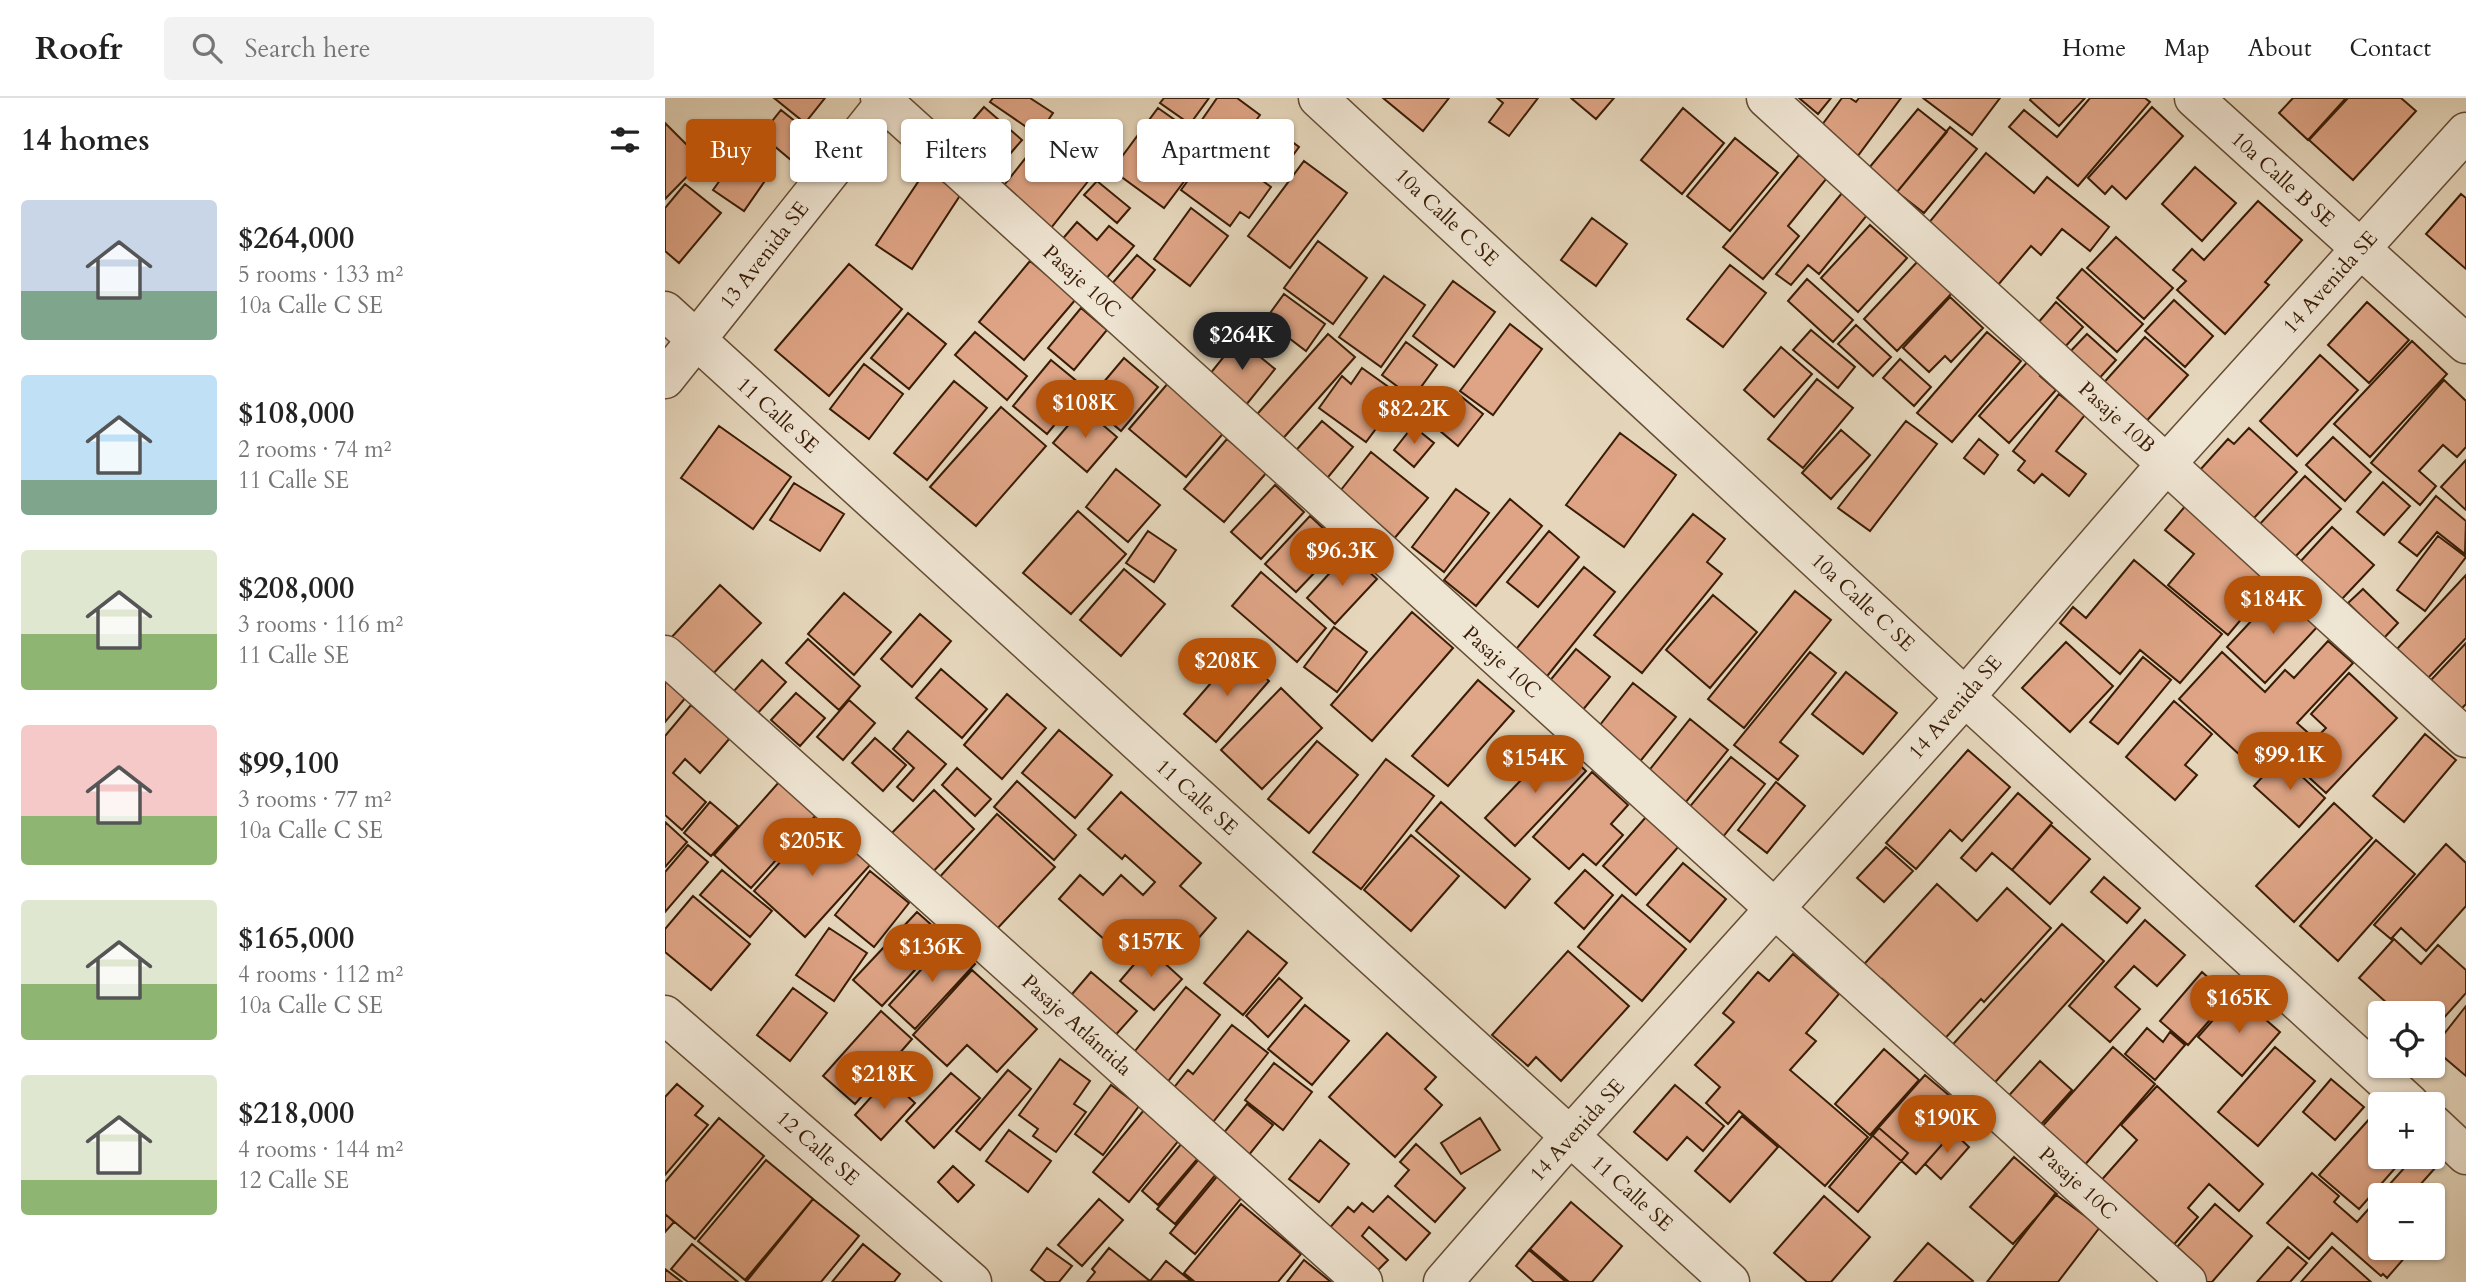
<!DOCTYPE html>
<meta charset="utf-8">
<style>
body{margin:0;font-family:Cardo,serif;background:#f2f2f2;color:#222;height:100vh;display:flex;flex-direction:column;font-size:26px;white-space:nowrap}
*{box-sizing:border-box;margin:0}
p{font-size:23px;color:#767676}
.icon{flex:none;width:38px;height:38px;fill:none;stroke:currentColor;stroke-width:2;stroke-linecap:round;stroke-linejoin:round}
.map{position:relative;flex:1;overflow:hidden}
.drawer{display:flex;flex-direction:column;background:#fff;width:665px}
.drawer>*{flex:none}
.hud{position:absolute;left:21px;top:21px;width:665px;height:63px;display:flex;gap:14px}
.tools{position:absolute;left:1703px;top:903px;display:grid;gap:14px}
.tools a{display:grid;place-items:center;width:77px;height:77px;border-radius:7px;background:#fff;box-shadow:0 2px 5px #0004;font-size:35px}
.price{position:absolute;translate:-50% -60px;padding:0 16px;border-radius:24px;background:#b45309;color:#fff;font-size:23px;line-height:46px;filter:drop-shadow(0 2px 4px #0008)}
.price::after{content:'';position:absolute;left:50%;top:42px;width:21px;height:16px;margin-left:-10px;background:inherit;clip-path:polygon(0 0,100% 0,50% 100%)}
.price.active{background:#222;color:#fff}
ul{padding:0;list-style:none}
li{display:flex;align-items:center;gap:21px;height:175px;padding:0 21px}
li span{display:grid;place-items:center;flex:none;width:196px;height:140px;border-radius:7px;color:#555}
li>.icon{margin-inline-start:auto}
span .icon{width:84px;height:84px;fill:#fffc;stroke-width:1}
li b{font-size:30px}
h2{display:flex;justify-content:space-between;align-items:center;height:84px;padding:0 21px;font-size:30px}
.tag{padding:0 24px;border-radius:7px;background:#fff;box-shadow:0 2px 5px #0004;font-size:24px;line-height:63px}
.tag.active{background:#b45309;color:#fff}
header{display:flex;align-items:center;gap:42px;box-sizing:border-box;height:98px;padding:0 35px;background:#fff;border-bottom:2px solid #e0e0e0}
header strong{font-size:33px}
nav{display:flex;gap:38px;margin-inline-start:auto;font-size:24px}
.search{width:490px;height:63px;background:#f2f2f2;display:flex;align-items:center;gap:18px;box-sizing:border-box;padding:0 24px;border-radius:7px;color:#767676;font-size:26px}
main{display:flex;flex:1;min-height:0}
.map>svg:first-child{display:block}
.building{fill:#dea485;stroke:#3a1d06;stroke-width:2}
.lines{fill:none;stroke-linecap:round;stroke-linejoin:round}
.minor-casing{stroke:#654c34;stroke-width:41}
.minor{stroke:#efe5d3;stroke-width:38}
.labels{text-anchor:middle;stroke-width:6;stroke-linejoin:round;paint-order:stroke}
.street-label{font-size:21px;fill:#3a1d06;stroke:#efe5d3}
</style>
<header>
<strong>Roofr</strong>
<div class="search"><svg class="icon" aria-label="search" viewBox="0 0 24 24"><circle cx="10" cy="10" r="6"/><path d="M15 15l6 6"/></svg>Search here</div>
<nav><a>Home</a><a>Map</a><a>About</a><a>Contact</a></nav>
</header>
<main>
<section class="drawer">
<h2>14 homes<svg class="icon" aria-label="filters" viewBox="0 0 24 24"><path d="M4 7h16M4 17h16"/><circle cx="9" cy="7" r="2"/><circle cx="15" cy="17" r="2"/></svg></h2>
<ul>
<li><span style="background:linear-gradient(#c9d6e8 65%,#7fa58c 0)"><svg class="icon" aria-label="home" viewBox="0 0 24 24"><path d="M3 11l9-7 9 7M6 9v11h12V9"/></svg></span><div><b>$264,000</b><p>5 rooms · 133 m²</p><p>10a Calle C SE</p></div></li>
<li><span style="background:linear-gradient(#bfe0f5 75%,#7fa58c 0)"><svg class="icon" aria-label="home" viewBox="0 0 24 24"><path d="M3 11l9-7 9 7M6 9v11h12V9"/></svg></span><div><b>$108,000</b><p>2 rooms · 74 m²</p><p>11 Calle SE</p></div></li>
<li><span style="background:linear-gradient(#dfe7d0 60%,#8fb573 0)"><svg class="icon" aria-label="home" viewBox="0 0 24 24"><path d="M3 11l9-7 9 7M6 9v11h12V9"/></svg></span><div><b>$208,000</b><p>3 rooms · 116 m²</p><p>11 Calle SE</p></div></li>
<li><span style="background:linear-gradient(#f6c9c9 65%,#8fb573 0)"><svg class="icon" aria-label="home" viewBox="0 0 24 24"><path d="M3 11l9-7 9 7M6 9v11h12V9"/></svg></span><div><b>$99,100</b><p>3 rooms · 77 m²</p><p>10a Calle C SE</p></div></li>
<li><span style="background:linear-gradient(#dfe7d0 60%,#8fb573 0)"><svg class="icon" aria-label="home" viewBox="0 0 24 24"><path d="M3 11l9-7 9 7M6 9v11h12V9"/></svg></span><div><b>$165,000</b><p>4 rooms · 112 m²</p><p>10a Calle C SE</p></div></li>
<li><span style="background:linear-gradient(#dfe7d0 75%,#8fb573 0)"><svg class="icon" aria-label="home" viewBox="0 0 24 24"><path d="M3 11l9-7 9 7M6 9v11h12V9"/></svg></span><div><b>$218,000</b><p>4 rooms · 144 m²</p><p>12 Calle SE</p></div></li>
</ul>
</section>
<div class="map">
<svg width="1801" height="1184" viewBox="0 0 1801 1184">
<rect width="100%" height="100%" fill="#e6d7bc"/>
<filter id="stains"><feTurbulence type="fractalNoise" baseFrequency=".00286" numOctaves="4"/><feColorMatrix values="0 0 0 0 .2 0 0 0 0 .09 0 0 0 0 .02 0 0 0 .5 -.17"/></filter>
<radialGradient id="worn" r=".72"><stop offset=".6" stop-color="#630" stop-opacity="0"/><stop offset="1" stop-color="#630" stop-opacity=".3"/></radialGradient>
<path class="building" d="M109 0H160L140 25Z
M328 0H365L388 15 373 37 325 4Z
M499 0H544L525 26 495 5Z
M552 0H572L595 17 567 55 532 29Z
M718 0H784L758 33Z
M832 0H873L844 38 824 24 838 5Z
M906 0H949L931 21Z
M1134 0H1166L1153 16Z
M1177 0H1185L1191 4 1194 0H1236L1192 59 1154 31Z
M1258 0H1335L1307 37Z
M1366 0H1420L1394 28 1365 2Z
M1425 0H1480L1485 4 1413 88 1344 29 1359 12 1392 39Z
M1628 0H1681L1643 42 1614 15Z
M1683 0H1736L1751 13 1688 82 1644 42Z
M319 9 357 42 326 78 288 45Z
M1487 9 1518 38 1461 101 1447 88 1440 96 1423 80Z
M493 10 510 22 497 39 533 65 499 110 447 72Z
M1018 10 1059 45 1017 96 976 62Z
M1253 11 1282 34 1232 94 1204 70Z
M116 12 146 36 126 62 96 37Z
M0 25 22 47 30 38 46 54 0 101Z
M602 25 634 49 609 83 577 59Z
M1285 29 1312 51 1259 115 1232 94Z
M378 38 428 77 382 135 332 96Z
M1070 40 1113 75 1065 133 1022 98Z
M549 47 606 89 584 120 575 114 565 128 516 92Z
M1321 55 1369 95 1382 79 1444 129 1425 153 1397 131 1376 157 1366 148 1333 187 1262 127Z
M73 57 104 77 79 113 48 92Z
M1134 57 1162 80 1123 128 1134 138 1098 181 1058 149Z
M639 63 682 95 625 170 583 138Z
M1530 69 1571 105 1537 143 1497 106Z
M261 72 296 96 247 171 211 147Z
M432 83 465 110 452 125 419 97Z
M20 86 56 115 14 165 0 153V110Z
M1177 95 1203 116 1154 176 1143 167 1126 187 1111 176Z
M1796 96 1801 100V171L1761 136Z
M1593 103 1637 142 1600 184 1604 187 1560 236 1512 192 1521 183 1508 172 1527 151 1539 162Z
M526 110 563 138 525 188 489 161Z
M927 120 962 146 931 188 896 162Z
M412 124 432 142 444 128 469 148 440 182 395 144Z
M1205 127 1242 160 1193 214 1156 180Z
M1451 139 1508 190 1479 221 1422 170Z
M653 143 702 180 668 226 619 190Z
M472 157 490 172 464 204 445 188Z
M365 163 411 201 359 262 314 224Z
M1253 163 1287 195 1232 253 1199 221Z
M184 166 237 211 164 298 110 252Z
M1065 167 1101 195 1058 249 1022 221Z
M1417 171 1478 226 1452 254 1392 200Z
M719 178 760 207 716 269 674 239Z
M1142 181 1188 222 1168 244 1123 203Z
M788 183 830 214 789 269 748 238Z
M619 196 660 226 641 253 600 222Z
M1285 199 1318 230 1286 264 1280 258 1264 274 1238 250Z
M1509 202 1548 238 1520 269 1480 233Z
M1391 204 1418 229 1399 250 1372 226Z
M1702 204 1744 242 1704 285 1663 247Z
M416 210 442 232 409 272 383 250Z
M243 215 281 246 244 291 206 260Z
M845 226 877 251 828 317 795 293Z
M1191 227 1226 259 1208 278 1173 246Z
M1146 232 1190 269 1173 290 1128 252Z
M310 234 362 278 342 302 290 257Z
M1322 234 1356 263 1287 344 1252 315Z
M663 236 690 259 614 345 587 322Z
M1422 236 1451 262 1430 285 1401 258Z
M1480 239 1523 277 1477 328 1434 290Z
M573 241 610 271 581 307 544 277Z
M1747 243 1782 276 1705 359 1669 326Z
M741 244 772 267 748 300 717 277Z
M1116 249 1147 276 1109 319 1079 292Z
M1655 257 1693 292 1632 358 1595 323Z
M459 260 493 289 456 333 422 304Z
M1235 261 1266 289 1249 308 1218 280Z
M1365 261 1379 274 1375 278 1391 292 1344 345 1314 318Z
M386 262 420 290 382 336 348 308Z
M199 266 238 296 204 341 165 311Z
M697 270 753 310 736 333 719 320 701 344 654 310 677 278 686 286Z
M1152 281 1188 310 1138 370 1103 341Z
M1779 282 1801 303V349L1792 359 1778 347 1754 373 1771 388 1755 407 1706 365Z
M289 283 322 310 262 382 229 355Z
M504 284 561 332 521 379 464 331Z
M793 296 818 316 793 348 768 327Z
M1394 296 1420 317 1391 353 1421 376 1404 398 1377 376 1369 385 1353 372 1360 363 1348 353Z
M336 309 381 348 311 428 265 389Z
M418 310 452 339 422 374 388 345Z
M657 323 688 349 659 384 627 357Z
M1241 323 1272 346 1205 433 1173 410Z
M54 328 126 379 88 431 16 380Z
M748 328 769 345 749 369 729 352Z
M1584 330 1632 374 1588 421 1535 372 1563 341 1569 346Z
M1176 332 1205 357 1166 401 1137 375Z
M955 335 1011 377 959 449 901 407Z
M1668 339 1706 374 1680 403 1641 367Z
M562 341 602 374 559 424 519 391Z
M1314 341 1333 357 1319 376 1299 360Z
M706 354 763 400 728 442 672 397Z
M1801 362V412L1776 389Z
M451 371 495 407 463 444 421 409Z
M1640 378 1676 411 1628 461 1593 428Z
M1718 384 1745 408 1719 437 1692 414Z
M129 385 179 416 155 453 105 422Z
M610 387 639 414 596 461 566 434Z
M791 391 824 415 779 474 747 449Z
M1771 398 1801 423 1800 456 1772 434 1752 458 1734 444Z
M845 401 877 428 811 508 779 482Z
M1522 406 1611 480 1563 537 1503 487 1529 456 1500 432Z
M413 413 461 456 406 516 358 475Z
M1028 416 1060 441 1042 464 1057 476 977 575 929 537Z
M645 418 676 447 631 494 600 466Z
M1667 429 1709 467 1676 502 1635 464Z
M483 433 511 452 489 484 461 465Z
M884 433 914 459 873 509 842 484Z
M1773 438 1801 459 1760 513 1732 492Z
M683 455 712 481 670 526 642 500Z
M1469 462 1557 536 1515 585 1475 552 1455 576 1395 525 1408 509 1421 520Z
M919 469 950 494 879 582 847 556Z
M459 471 500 506 456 558 415 522Z
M596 474 661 530 632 564 567 508Z
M1801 477V540L1763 580 1732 551Z
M55 487 96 525 44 580 4 542Z
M1616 491 1654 527 1600 585 1562 549Z
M1698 491 1733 525 1719 540 1683 505Z
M1130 493 1166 522 1079 630 1043 601Z
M179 495 226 534 189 577 143 536Z
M1048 497 1092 534 1045 590 1001 552Z
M747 514 788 550 707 643 666 607Z
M255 516 286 543 247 589 216 561Z
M669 529 702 554 672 594 639 569Z
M143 541 195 588 174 612 121 565Z
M1663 543 1688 565 1632 625 1650 641 1661 630 1646 616 1684 575 1732 620 1661 695 1610 648 1590 671 1514 601 1557 554 1600 594 1620 572 1629 580Z
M1401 544 1448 588 1405 634 1357 590Z
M1801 545V606L1796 611 1766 582Z
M911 551 945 579 912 619 878 591Z
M1145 554 1171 575 1115 644 1133 658 1113 682 1069 647Z
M572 555 604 583 551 644 519 616Z
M1478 559 1506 582 1453 646 1425 624Z
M97 562 121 584 92 616 68 594Z
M276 571 322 611 297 640 251 600Z
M1181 574 1232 615 1198 656 1147 616Z
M0 579 22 598 0 624Z
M813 582 849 613 783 688 747 658Z
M968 585 1011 619 973 666 931 632Z
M616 590 657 630 597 691 556 652Z
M131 595 160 620 135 648 106 622Z
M342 596 381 630 337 681 299 647Z
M184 602 210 625 178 662 152 639Z
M1509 603 1547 636 1520 667 1532 677 1510 702 1461 659Z
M26 607 65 640 35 675 20 661 8 675 41 704 17 732 0 717V638Z
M1025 621 1063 652 1016 710 978 680Z
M394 632 447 677 410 720 357 675Z
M243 633 281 666 248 703 232 689 249 670 228 651Z
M1760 636 1791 662 1739 724 1708 698Z
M210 640 241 667 218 693 187 665Z
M652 643 693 677 644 735 603 701Z
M891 645 921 673 850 748 820 720Z
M1303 652 1345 689 1297 743 1285 732 1251 771 1221 745Z
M1066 659 1100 686 1057 740 1022 712Z
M1616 659 1660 700 1634 729 1589 688Z
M721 661 769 698 696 791 648 754Z
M292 670 326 701 310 718 277 687Z
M927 674 963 707 946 726 958 737 931 767 918 756 904 771 868 739Z
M115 683 152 716 86 790 49 757Z
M352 683 411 737 389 762 329 709Z
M1111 684 1140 708 1102 755 1073 732Z
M269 692 309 731 259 783 218 744Z
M456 694 536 765 515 788 551 820 512 865 480 836 459 859 394 801 415 777 438 797 456 777 478 797 490 784 460 757 457 761 423 731Z
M1353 695 1387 725 1347 772 1327 755 1311 773 1296 760Z
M45 704 73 728 46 758 19 735Z
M776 704 865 781 840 810 751 733Z
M1669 705 1707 740 1629 824 1591 788Z
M332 716 390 769 329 834 272 782Z
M981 719 1014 748 971 797 938 768Z
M154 721 205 767 140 839 89 793Z
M0 724 22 744 0 769Z
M1386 727 1425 761 1385 806 1347 772Z
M746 737 794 778 746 833 699 792Z
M1711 742 1750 776 1673 863 1635 828Z
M1781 746 1801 765V808L1761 853 1736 830 1726 841 1709 827Z
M23 747 43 764 0 814V774Z
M1221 749 1248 773 1219 804 1192 780Z
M1018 765 1061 801 1025 844 982 807Z
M57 772 107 813 85 839 35 797Z
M920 772 948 797 919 831 890 805Z
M205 773 244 805 209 849 170 817Z
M1439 779 1475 810 1462 825 1426 794Z
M1272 786 1312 823 1342 790 1386 830 1319 904 1316 901 1274 947 1234 911 1241 903 1217 881 1209 889 1192 874Z
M957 797 1021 851 977 903 913 849Z
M28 798 85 846 46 892 0 854V831Z
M252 814 280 839 217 908 188 882Z
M1480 822 1520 857 1492 888 1469 868 1450 889 1475 911 1445 944 1404 908Z
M1397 826 1439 863 1324 991 1281 954Z
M164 830 202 855 169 903 131 877Z
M583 833 622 865 578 917 539 885Z
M1729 841 1756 866 1773 847 1801 872V895L1768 932V915H1733L1694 880Z
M283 842 310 866 250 931 224 907Z
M483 850 517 881 489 912 455 883Z
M903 853 964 908 896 983 871 959 863 968 827 937Z
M1128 856 1174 896 1141 935 1151 943 1125 972 1203 1039 1160 1088 1074 1013 1063 1026 1041 1005 1055 989 1030 967 1069 924 1058 915 1093 874 1104 883Z
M307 872 372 931 332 974 302 947 282 968 248 937Z
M426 874 472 913 447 941 402 902Z
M1537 874 1565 899 1523 947 1495 923Z
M614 880 637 900 603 939 581 918Z
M521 889 555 917 497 991 462 963Z
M128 890 162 915 125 963 92 937Z
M1571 896 1615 934 1577 978 1533 939Z
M640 907 684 943 647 987 603 951Z
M1801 908V978L1768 950Z
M216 913 247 941 190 1006 158 978Z
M567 927 603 955 544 1029 503 997 523 972 528 976Z
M1482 930 1498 944 1505 934 1520 947 1490 982 1460 956Z
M722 935 771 979 760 991 777 1007 730 1059 664 999Z
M1448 949 1490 986 1418 1069 1375 1031Z
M1610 949 1650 983 1593 1048 1553 1014Z
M1219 951 1254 982 1205 1037 1170 1006Z
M395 961 425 983 409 1006 421 1014 391 1054 368 1038 373 1031 354 1017Z
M1375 963 1407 992 1371 1032 1339 1003Z
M609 965 647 994 618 1032 580 1002Z
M343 972 366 991 315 1052 291 1033Z
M286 975 315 1000 269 1050 241 1023Z
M1260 977 1305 1015 1251 1076 1207 1037Z
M1666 981 1699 1009 1670 1042 1638 1014Z
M12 986 38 1008 30 1017 43 1027 0 1077V999Z
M446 987 474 1008 438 1057 410 1036Z
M1010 987 1059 1028 1038 1053 1022 1039 1002 1062 969 1034Z
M216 988 227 998 234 990 250 1005 216 1042 190 1017Z
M1492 988 1598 1086 1574 1113 1544 1086 1523 1110 1533 1119 1505 1151 1433 1086 1472 1042 1456 1027Z
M582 1006 608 1027 579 1063 553 1042Z
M479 1012 515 1041 464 1104 428 1074Z
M1077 1018 1113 1049 1065 1104 1030 1073Z
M1707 1018 1715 1025V1059H1740L1694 1111 1654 1077Z
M54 1020 99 1058 30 1141 0 1116V1084Z
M815 1020 835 1052 796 1076 776 1045Z
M1214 1030 1243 1055 1193 1114 1164 1089Z
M344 1032 386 1063 363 1094 321 1063Z
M1288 1034 1304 1049 1276 1081 1260 1066Z
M655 1042 684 1066 654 1104 624 1081Z
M517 1045 534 1059 493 1107 477 1093Z
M751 1046 800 1090 770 1124 730 1088 744 1072 735 1064Z
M1349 1059 1392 1096 1348 1146 1305 1109Z
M1749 1059H1760L1771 1069 1746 1097H1715Z
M534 1061 552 1075 510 1126 492 1111Z
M101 1062 148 1101 80 1182 33 1143Z
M288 1068 309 1087 293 1104 273 1084Z
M1647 1075 1674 1098 1669 1104 1692 1124 1715 1098V1150H1748L1722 1180 1718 1176 1716 1178 1667 1135 1644 1161 1602 1125Z
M554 1076 579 1097 530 1156 505 1135Z
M1390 1096 1435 1129 1393 1184H1322Z
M723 1098 765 1135 741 1162 704 1129 697 1138 723 1162 710 1175 662 1133 683 1109 689 1114 697 1105 708 1114Z
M1159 1098 1205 1139 1166 1184H1142L1109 1155Z
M148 1101 194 1138 156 1184H81Z
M434 1101 458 1122 417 1168 393 1147Z
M906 1104 957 1148 927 1184H904L865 1151Z
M576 1106 636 1156 613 1184H530L519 1175Z
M1550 1106 1587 1138 1547 1184H1538L1506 1156Z
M0 1116 9 1124 0 1134Z
M1263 1145 1308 1183 1307 1184H1229Z
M27 1146 73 1184H23L6 1171Z
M198 1146 235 1176 229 1184H167Z
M1623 1149 1642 1165 1625 1184H1592Z
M1667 1149 1706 1184H1636Z
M382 1150 407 1168 394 1184H381L366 1172Z
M444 1150 485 1183 501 1163 526 1183 422 1184 430 1174 427 1171Z
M864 1152 901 1184H869L851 1168Z
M639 1162 666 1184H622Z
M0 1171 17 1184H0Z"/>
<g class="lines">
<defs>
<path id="minor" d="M215 0 1522 1184
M653 0 1300 599 1745 1006
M1101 0 1801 640
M1529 0 1801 246
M0 213 1065 1184
M0 281 224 0
M0 557 698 1184
M0 917 307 1184
M1768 1026 1801 1057
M778 1184 905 1038 1300 599 1502 365 1801 34"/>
</defs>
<use href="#minor" class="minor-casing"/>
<use href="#minor" class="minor"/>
</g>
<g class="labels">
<g class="street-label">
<text transform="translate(1618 81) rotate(42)" y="7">10a Calle B SE</text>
<text transform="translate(782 119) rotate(43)" y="7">10a Calle C SE</text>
<text transform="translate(99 157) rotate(-52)" y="7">13 Avenida SE</text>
<text transform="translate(417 183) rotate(42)" y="7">Pasaje 10C</text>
<text transform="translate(1665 184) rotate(-48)" y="7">14 Avenida SE</text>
<text transform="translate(113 317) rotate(42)" y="7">11 Calle SE</text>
<text transform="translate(1452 319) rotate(42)" y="7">Pasaje 10B</text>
<text transform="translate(1198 504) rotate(43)" y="7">10a Calle C SE</text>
<text transform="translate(837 564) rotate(42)" y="7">Pasaje 10C</text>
<text transform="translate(1290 609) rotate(-49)" y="7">14 Avenida SE</text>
<text transform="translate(532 699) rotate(42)" y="7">11 Calle SE</text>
<text transform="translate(412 927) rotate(42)" y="7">Pasaje Atlántida</text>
<text transform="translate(912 1032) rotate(-48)" y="7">14 Avenida SE</text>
<text transform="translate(153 1050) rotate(41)" y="7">12 Calle SE</text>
<text transform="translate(1413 1085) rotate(42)" y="7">Pasaje 10C</text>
<text transform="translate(967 1095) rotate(42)" y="7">11 Calle SE</text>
</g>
</g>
<rect width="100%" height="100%" filter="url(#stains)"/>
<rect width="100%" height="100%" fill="url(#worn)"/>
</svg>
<div class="tools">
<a><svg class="icon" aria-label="locate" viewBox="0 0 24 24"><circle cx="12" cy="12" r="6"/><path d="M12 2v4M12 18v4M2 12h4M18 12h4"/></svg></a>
<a>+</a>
<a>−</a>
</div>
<b class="price active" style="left:577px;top:274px">$264K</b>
<b class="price" style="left:420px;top:342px">$108K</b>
<b class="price" style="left:749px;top:348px">$82.2K</b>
<b class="price" style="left:677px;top:490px">$96.3K</b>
<b class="price" style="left:1608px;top:538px">$184K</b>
<b class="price" style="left:562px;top:600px">$208K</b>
<b class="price" style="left:1625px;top:694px">$99.1K</b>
<b class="price" style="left:870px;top:697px">$154K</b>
<b class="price" style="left:147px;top:780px">$205K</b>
<b class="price" style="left:486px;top:881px">$157K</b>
<b class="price" style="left:267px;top:886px">$136K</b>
<b class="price" style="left:1574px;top:937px">$165K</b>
<b class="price" style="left:219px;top:1013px">$218K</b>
<b class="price" style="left:1282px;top:1057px">$190K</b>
<div class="hud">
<a class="tag active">Buy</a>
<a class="tag">Rent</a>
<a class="tag">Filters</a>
<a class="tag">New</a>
<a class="tag">Apartment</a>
</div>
</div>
</main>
